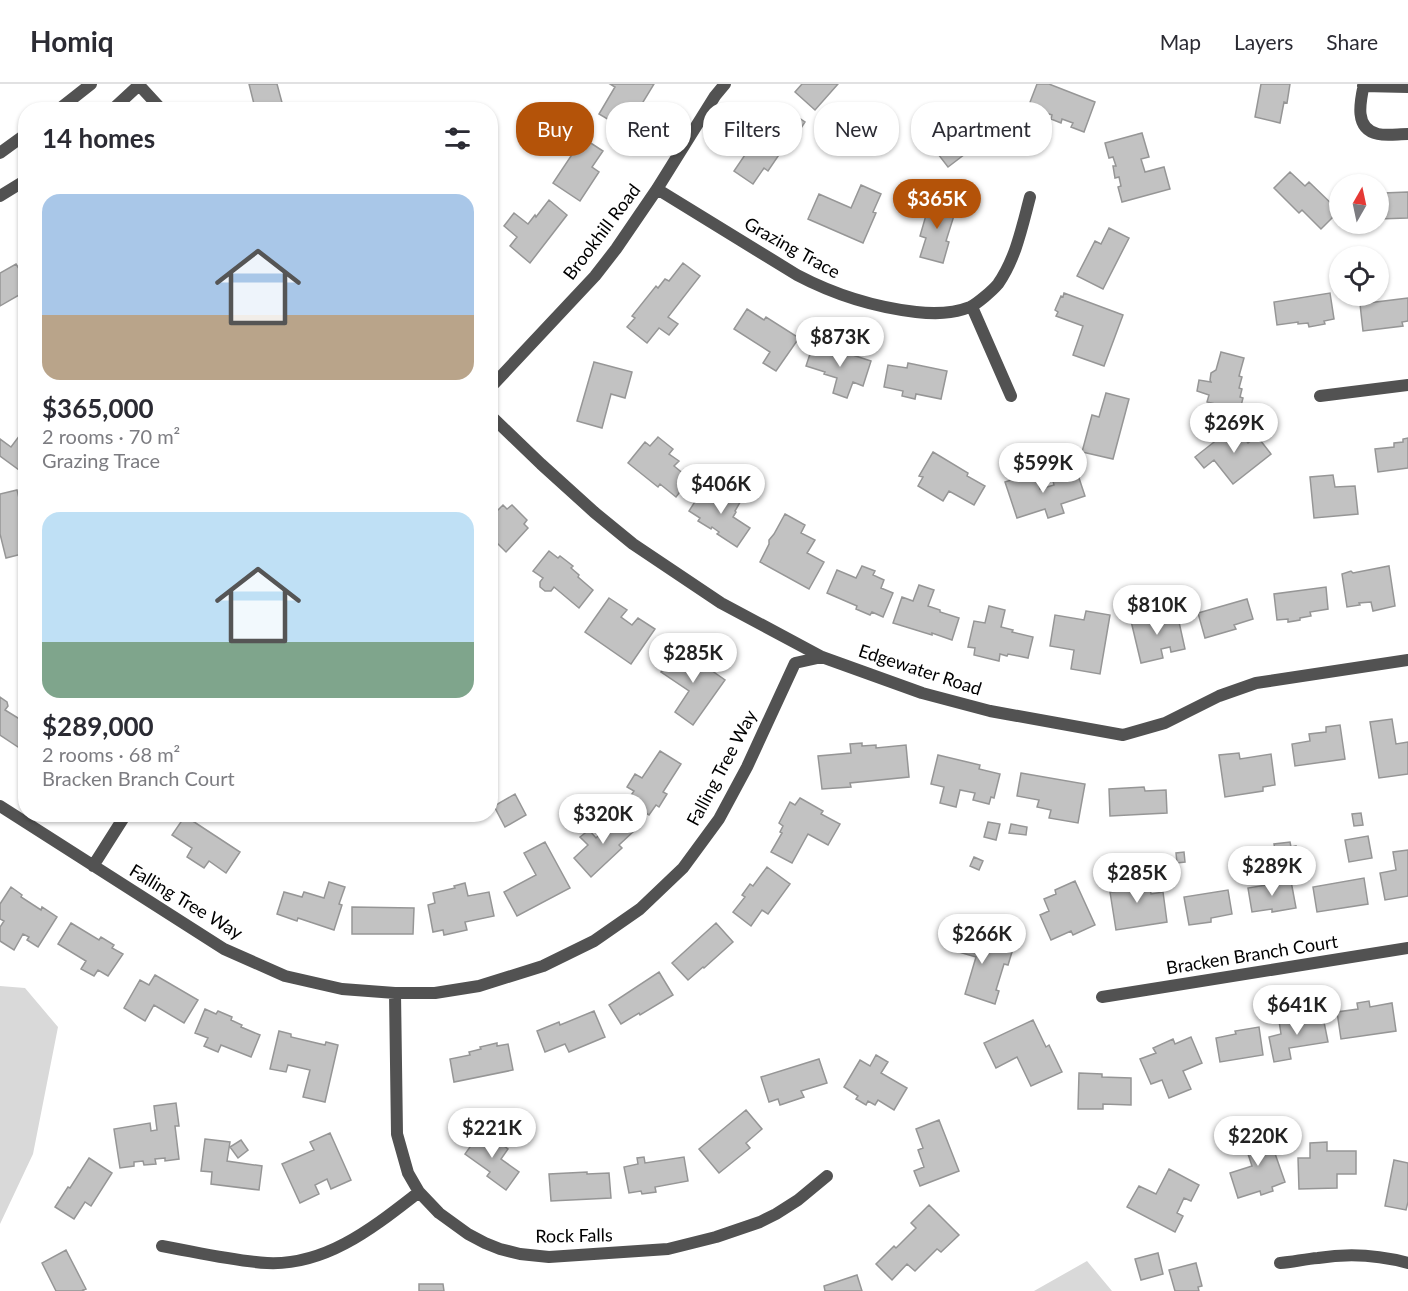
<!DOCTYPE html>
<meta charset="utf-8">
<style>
body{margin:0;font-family:Lato,sans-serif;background:#f2f2f3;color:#2b2b33;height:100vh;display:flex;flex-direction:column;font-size:22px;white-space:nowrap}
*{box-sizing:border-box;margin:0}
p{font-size:20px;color:#7c7c81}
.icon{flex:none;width:33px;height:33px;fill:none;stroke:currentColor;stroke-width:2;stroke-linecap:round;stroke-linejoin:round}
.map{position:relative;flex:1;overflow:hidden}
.details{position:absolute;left:18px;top:18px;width:480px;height:720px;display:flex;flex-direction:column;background:#fff;border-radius:24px;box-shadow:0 2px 4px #0004}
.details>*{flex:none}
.guide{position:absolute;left:516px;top:18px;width:570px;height:54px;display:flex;gap:12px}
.needle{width:39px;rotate:9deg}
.tools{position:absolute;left:1329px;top:90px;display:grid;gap:12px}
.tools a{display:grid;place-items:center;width:60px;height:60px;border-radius:50%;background:#fff;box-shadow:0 2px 4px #0004;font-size:30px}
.price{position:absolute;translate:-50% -51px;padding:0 14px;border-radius:21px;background:#fff;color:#222;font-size:20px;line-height:39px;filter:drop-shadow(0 2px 3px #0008)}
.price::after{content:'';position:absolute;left:50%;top:36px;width:18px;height:14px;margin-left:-9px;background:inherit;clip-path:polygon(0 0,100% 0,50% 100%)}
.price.current{background:#b45309;color:#fff}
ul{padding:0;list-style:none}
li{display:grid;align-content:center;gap:12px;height:318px;padding:0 24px}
li span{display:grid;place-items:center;height:186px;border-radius:18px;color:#555}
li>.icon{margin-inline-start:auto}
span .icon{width:108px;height:108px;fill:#fffc;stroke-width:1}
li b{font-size:26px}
h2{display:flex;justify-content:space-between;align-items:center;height:72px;padding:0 24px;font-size:26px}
.pill{padding:0 21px;border-radius:24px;background:#fff;box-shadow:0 2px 4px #0004;font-size:21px;line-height:54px}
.pill.current{background:#b45309;color:#fff}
header{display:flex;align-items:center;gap:36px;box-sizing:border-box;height:84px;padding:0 30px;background:#fff;border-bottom:2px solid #e1e1e2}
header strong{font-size:28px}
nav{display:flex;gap:33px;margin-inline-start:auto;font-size:21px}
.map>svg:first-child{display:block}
.green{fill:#d9d9d9}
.building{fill:#c2c2c2;stroke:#969696;stroke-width:1.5}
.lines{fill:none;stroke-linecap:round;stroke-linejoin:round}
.minor{stroke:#525252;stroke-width:12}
.labels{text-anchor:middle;stroke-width:4.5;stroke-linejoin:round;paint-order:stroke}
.street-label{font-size:18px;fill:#000;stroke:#fff}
</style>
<header>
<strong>Homiq</strong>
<nav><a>Map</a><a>Layers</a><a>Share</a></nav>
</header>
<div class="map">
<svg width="1408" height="1207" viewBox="0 0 1408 1207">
<rect width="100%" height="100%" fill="#fff"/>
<path class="green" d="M0 902 25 904 58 943 33 1070 0 1140Z
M1087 1177 1112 1207H1034Z"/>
<path class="building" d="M249 0H277L284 26H259L258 19 254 20Z
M610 0H654L626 46 599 30 615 3Z
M802 0H838L815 26 795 8Z
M1037 0H1049L1095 18 1084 48 1071 43 1073 39 1062 35 1061 39 1051 35 1052 31 1041 27 1040 31 1027 26Z
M1261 0H1290L1287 19 1284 18 1280 39 1255 33Z
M778 20 805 38 792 58 789 56 768 87 764 84 753 100 734 87 751 62 747 60 767 30 770 32Z
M982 22 999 44 948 83 931 61Z
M1142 49 1149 73 1141 75 1145 88 1164 83 1170 105 1122 118 1118 103 1121 102 1119 93 1115 94 1113 82H1116L1113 73 1109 74 1105 59Z
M583 54 603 67 592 83 599 88 580 117 553 99Z
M1290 88 1305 102 1309 98 1339 127 1321 145 1302 126 1299 129 1274 104Z
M861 101 881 110 873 128 876 129 863 159 808 135 819 110 851 124Z
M1408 108V134L1378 135V113L1383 112V109Z
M931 114 957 122 946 157 949 158 943 179 920 173 926 154 920 152Z
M549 116 567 131 530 179 510 162 517 153 504 142 514 129 528 140 535 131 536 133Z
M1109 144 1129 154 1103 205 1077 192 1095 157 1101 160Z
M683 179 700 192 668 233 678 240 669 251 659 244 647 259 627 243 635 234 632 232 656 202 658 204 665 195 669 197Z
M16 180 26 196V207L0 222V189Z
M1064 209 1123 231 1104 282 1073 271 1083 242 1056 232 1058 228 1055 226 1061 212 1063 213Z
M1330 209 1334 235 1324 237 1325 240 1309 243 1308 239 1298 240V238L1277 241 1274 218Z
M1408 214V237L1402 238 1403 242 1363 247 1360 220Z
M747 225 764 236 766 233 799 254 776 287 763 279 770 268 734 245Z
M813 261 833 267 834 265 871 277 863 302 853 298 847 314 833 309 837 294 824 290 825 288 806 282Z
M1221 268 1244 274 1239 292 1242 293 1239 304 1242 305 1240 313 1243 314 1240 326 1207 318 1209 311 1197 307 1199 296 1211 298 1210 296 1211 289 1216 286Z
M594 278 632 288 625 314 611 310 602 344 577 337Z
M908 279 947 287 941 315 916 310 915 315 902 312 903 307 884 303 888 281 907 284Z
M1106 309 1129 315 1113 375 1082 368 1092 331 1099 333Z
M1237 340 1243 349 1241 350 1248 359 1257 352 1271 370 1233 400 1214 376 1204 384 1195 373Z
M26 343V391L0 372V355L11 363Z
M658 353 673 365 669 370 679 377 674 382 690 395 676 413 660 400 658 403 628 379 645 358 650 362Z
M1408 354V384L1378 388 1375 365 1394 363V359L1403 358V355Z
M933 368 968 389 967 392 985 402 974 421 949 407 943 417 918 402 923 393 919 392Z
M1035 388 1040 405 1054 401 1053 397 1077 388 1085 412 1061 420 1064 429 1048 434 1045 425 1017 434 1005 398Z
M1333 391 1335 403 1355 402 1358 430 1314 434 1310 393Z
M726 404 742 415 735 427 736 428 733 433 750 444 737 463 717 450 719 448 712 443 711 445 698 437 700 434 689 427 703 405 719 415Z
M17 406 26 442V469L6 474 0 450V410Z
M490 421 497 427 503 421 507 425 512 421 527 436 524 440 528 444 506 468 492 454 490 455Z
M785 430 805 441 801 449 815 456 807 469 824 478 809 505 760 478 769 460V456L774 450Z
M549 467 558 474 560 472 573 482 571 484 579 491 578 493 593 506 579 524 554 503 551 507H545L540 503V498L543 494 533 487Z
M862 482 875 487 873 491 884 496 881 504 893 509 883 533 872 528 870 531 856 525 857 522 827 509 837 486 856 494Z
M1389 482 1395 522 1373 527 1371 518 1359 519 1360 521 1347 523 1342 490 1351 487 1353 489Z
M919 501 934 506 928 522 940 526V528L959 534 952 556 932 549V551L893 539 902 513 913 517Z
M1326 503 1328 525 1310 528 1311 532 1300 534V536L1288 538V535L1277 536 1274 510Z
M609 514 627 526 621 533 632 541 638 534 655 545 631 580 585 548Z
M1247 515 1253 535 1234 541 1236 545 1205 554 1198 529Z
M989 522 1005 526 1001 543 1013 546 1012 548 1033 553 1028 574 1008 570 1007 572 1000 570 999 577 974 571 975 564 968 563 974 537 985 539Z
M1086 527 1110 531 1100 590 1071 585 1074 566 1050 562 1055 531 1084 536Z
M1177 529 1185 565 1171 568 1170 563 1161 565 1163 574 1141 579 1131 537 1150 533 1151 535Z
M678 563 725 596 693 641 675 628 689 607 661 588Z
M0 613 7 618 8 622 5 626 26 639V651L18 663 0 651Z
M1392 635 1396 660 1408 658V690L1379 694 1370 638Z
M1340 641 1345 675 1295 682 1292 660 1310 657 1309 650 1326 648V643Z
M862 659V662L876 661V664L906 661 909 693 850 699 851 703 822 705 818 672 851 669 850 660Z
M660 667 681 680 663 708 667 710 659 723 656 721 649 731 627 717 634 707 627 703 635 690 642 694Z
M1239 669 1240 675 1271 670 1275 701 1263 703V707L1225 713 1219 671Z
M938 671 980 681 979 685 1000 690 994 714 991 713 989 720 973 716 975 709 960 706 956 723 940 719 944 703 931 700Z
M1021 689 1085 700 1078 739 1049 734 1051 726 1037 723 1039 716 1017 712Z
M1144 703 1145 707 1166 706 1167 729 1110 732 1109 705Z
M515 710 526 731 505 743 494 722Z
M800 714 823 727 821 730 840 740 828 761 808 750 792 779 771 768 782 749 780 748 783 742 779 739 790 718 795 721Z
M618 729 634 747 619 761 622 764 591 793 574 774 588 761 580 753 589 746 596 754 603 747 601 745Z
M1361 729 1363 741 1354 742 1352 730Z
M185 732 240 768 226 789 209 777 204 784 187 773 192 764 172 751Z
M988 738 1000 740 996 756 984 753Z
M1011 740 1027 743 1026 751 1009 749Z
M1368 752 1372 774 1349 778 1345 756Z
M545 758 570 804 517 832 504 808 536 791 524 769Z
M1290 758 1291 763 1296 762 1299 782 1275 786 1272 766H1275L1274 760Z
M1408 766V812L1385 816 1380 789 1396 786 1393 768Z
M1184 768 1185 778 1177 779 1176 769Z
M974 773 983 777 979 786 970 782Z
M767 783 790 800 768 830 762 826 751 842 733 828 745 813 742 811 750 800 753 802Z
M1148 792 1151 810 1163 808 1167 838 1116 846 1110 808 1118 807 1117 797Z
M1364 794 1368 820 1317 828 1313 803Z
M1075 797 1095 841 1073 851 1071 847 1051 856 1040 831 1049 827 1044 815 1056 810 1055 806Z
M1291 797 1296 824 1272 828V825L1252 828 1248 804Z
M329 798 345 803 339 820 342 821 334 846 298 834 297 837 277 830 284 808 302 813 304 808 324 814Z
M465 799 468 812 489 808 494 832 465 838 467 846 444 851 443 846 433 848 428 821 435 819 433 809 455 804 454 802Z
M11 803 22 811 21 813 41 826 42 823 57 833 38 863 27 856 29 853 23 850 14 866 0 857V843L4 837 0 835V820Z
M1228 806 1232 830 1211 834V838L1189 841 1184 813Z
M352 823 414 824 413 850H352Z
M71 839 99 856 101 853 114 861 112 864 123 870 108 892 98 886 94 892 81 885 86 877 58 860Z
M716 839 733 858 704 884 703 883 688 896 672 879Z
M958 843 980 850 977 862 983 864 984 860 1012 868 1008 881 1004 880 996 906 999 907 995 920 965 910 976 873 952 866Z
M659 888 673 911 640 931 639 929 621 940 609 921Z
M155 891 198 916 184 939 154 921 145 937 124 924 140 896 149 901Z
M1369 917 1370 923 1392 919 1396 947 1341 955 1337 928 1358 925 1357 919Z
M205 925 216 930 218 927 232 933 231 936 242 941 241 943 260 951 251 973 221 961 218 968 204 962 208 954 195 949Z
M594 927 605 953 569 968 565 960 545 968 537 947 559 938 560 941Z
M1302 932 1303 937 1323 933 1328 958 1289 964 1291 975 1274 978 1269 953 1281 950 1279 937Z
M1033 936 1046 963 1049 961 1062 988 1031 1002 1017 973 996 984 984 959Z
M1259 943 1263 971 1220 978 1216 954 1236 950 1235 947Z
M279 947 291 950V953L325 961 326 958 338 961 325 1018 303 1013 310 986 288 981 286 988 270 985Z
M1191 953 1202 979 1183 987 1191 1005 1169 1014 1162 996 1151 1000 1140 975 1156 969 1153 964 1173 955 1175 960Z
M497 959V962L508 960 513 986 454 998 450 975 470 971 469 968 481 965 480 963Z
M876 971 888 978 881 989 907 1004 894 1026 878 1016 875 1021 868 1017 866 1021 856 1015 858 1012 844 1003 860 976 870 982Z
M819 975 827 999 801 1007 804 1013 780 1021 778 1015 769 1018 761 993Z
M1079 989 1102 990V993L1131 994V1021L1103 1020V1025H1078Z
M176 1019 179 1042H175L179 1075 165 1077V1074L155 1075 156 1080 144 1081 143 1077 134 1078V1082L120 1084 114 1045 150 1039 151 1047 157 1046 154 1022Z
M746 1026 762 1045 746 1059 750 1064 719 1089 699 1065Z
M939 1036 959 1087 920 1102 914 1087 924 1083 918 1066 923 1064 916 1045Z
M1266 1044 1285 1098 1272 1103 1273 1107 1261 1111 1260 1107 1238 1114 1230 1089 1252 1082 1242 1052Z
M482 1046 508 1065 501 1075 519 1088 506 1106 487 1092 490 1088 465 1070Z
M330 1049 351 1096 331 1105 327 1095 315 1101 319 1110 300 1119 282 1080 314 1066 310 1058Z
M205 1055 230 1058 227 1077 262 1082 259 1106 211 1100 212 1088 201 1087Z
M241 1056 248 1066 238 1074 230 1063Z
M1327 1058V1067H1356V1090H1337V1104L1299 1105 1298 1074H1310V1059Z
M644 1073 645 1079 684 1073 688 1097 655 1103 656 1108 642 1110 641 1107 629 1109 624 1083 638 1080 637 1074Z
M89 1074 112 1089 91 1122 85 1118 74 1135 55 1123 68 1103 70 1104Z
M1394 1076 1408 1079V1118L1406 1126 1385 1122Z
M1169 1085 1199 1101 1191 1117 1184 1114 1177 1129 1183 1132 1175 1148 1127 1123 1139 1102 1156 1110Z
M587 1088V1090L609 1089 611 1114 551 1117 549 1090Z
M929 1121 959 1151 941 1168 937 1165 915 1187 907 1180 892 1196 876 1180 894 1162 896 1164 916 1144 911 1139Z
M66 1166 86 1205 83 1206 84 1207H56L42 1179Z
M1158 1169 1163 1190 1141 1196 1135 1175Z
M1196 1179 1202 1202 1198 1203 1199 1207H1175L1169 1186Z
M857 1191 862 1207H825L824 1202Z
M419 1200H443L444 1207H419Z"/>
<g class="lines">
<path class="minor" d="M138 0 162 26
M1364 0C1360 18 1354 45 1378 50 1387 52 1398 50 1408 50
M1363 2 1408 3
M58 26 91 0
M112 26 140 0
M0 69 26 50
M657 105 797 191C835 211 873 223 916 228 935 230 952 230 970 223 977 220 993 206 998 200 1016 174 1022 143 1030 113
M0 112 26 96
M972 223 1011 312
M490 304 595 192 616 165 657 105 715 12 725 0
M1320 312 1408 301
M490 331 541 380 594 428 633 460 721 519 822 573 922 609 990 627 1123 651 1165 639 1219 612 1256 599 1408 576
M0 722 224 865 285 892 342 905 395 909H435L479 902 543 882 594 857 640 825 683 784 719 735 747 683 795 579 822 573
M93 782 126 730
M395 909 397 1050 408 1089 419 1108 439 1129 468 1150 485 1159 500 1165 520 1170 549 1173 668 1165 716 1153 760 1138 776 1130 798 1116 827 1092
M1102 913 1408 864
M162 1162C196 1168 233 1177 267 1179 327 1182 375 1142 419 1108
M1280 1179C1293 1178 1305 1175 1318 1174 1348 1169 1379 1171 1408 1179"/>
</g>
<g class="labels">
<g class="street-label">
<text transform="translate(602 148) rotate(-53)" y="6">Brookhill Road</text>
<text transform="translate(792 164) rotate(29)" y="6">Grazing Trace</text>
<text transform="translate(920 586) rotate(18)" y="6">Edgewater Road</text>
<text transform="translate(722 684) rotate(-62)" y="6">Falling Tree Way</text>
<text transform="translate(186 818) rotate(31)" y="6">Falling Tree Way</text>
<text transform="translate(1252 871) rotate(-9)" y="6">Bracken Branch Court</text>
<text transform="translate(574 1152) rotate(-1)" y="6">Rock Falls</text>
</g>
</g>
</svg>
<div class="tools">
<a><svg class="needle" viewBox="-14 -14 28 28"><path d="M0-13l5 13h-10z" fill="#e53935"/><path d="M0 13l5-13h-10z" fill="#7c7c81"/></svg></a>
<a><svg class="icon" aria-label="locate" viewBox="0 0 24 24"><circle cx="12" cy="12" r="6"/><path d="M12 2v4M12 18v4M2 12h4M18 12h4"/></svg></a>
</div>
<b class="price current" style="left:937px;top:146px">$365K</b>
<b class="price" style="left:840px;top:284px">$873K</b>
<b class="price" style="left:1234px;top:370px">$269K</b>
<b class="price" style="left:1043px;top:410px">$599K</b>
<b class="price" style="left:721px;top:431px">$406K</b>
<b class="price" style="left:1157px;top:552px">$810K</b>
<b class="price" style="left:693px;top:600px">$285K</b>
<b class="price" style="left:603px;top:761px">$320K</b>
<b class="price" style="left:1272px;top:813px">$289K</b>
<b class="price" style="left:1137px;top:820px">$285K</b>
<b class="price" style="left:982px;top:881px">$266K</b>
<b class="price" style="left:1297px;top:952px">$641K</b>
<b class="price" style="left:492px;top:1075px">$221K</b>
<b class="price" style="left:1258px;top:1083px">$220K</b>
<div class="guide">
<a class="pill current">Buy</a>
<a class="pill">Rent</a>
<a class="pill">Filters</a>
<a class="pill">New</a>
<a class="pill">Apartment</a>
</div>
<section class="details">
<h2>14 homes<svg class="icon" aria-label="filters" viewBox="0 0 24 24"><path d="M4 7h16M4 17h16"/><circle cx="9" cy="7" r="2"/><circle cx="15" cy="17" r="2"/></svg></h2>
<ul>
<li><span style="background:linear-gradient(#a9c7e8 65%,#b9a48a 0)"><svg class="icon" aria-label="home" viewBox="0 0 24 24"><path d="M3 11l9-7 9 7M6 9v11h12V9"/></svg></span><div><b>$365,000</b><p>2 rooms · 70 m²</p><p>Grazing Trace</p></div></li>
<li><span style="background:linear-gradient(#bfe0f5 70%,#7fa58c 0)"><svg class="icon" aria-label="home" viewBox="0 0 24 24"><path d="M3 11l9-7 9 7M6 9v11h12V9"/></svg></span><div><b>$289,000</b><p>2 rooms · 68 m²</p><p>Bracken Branch Court</p></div></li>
</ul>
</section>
</div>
